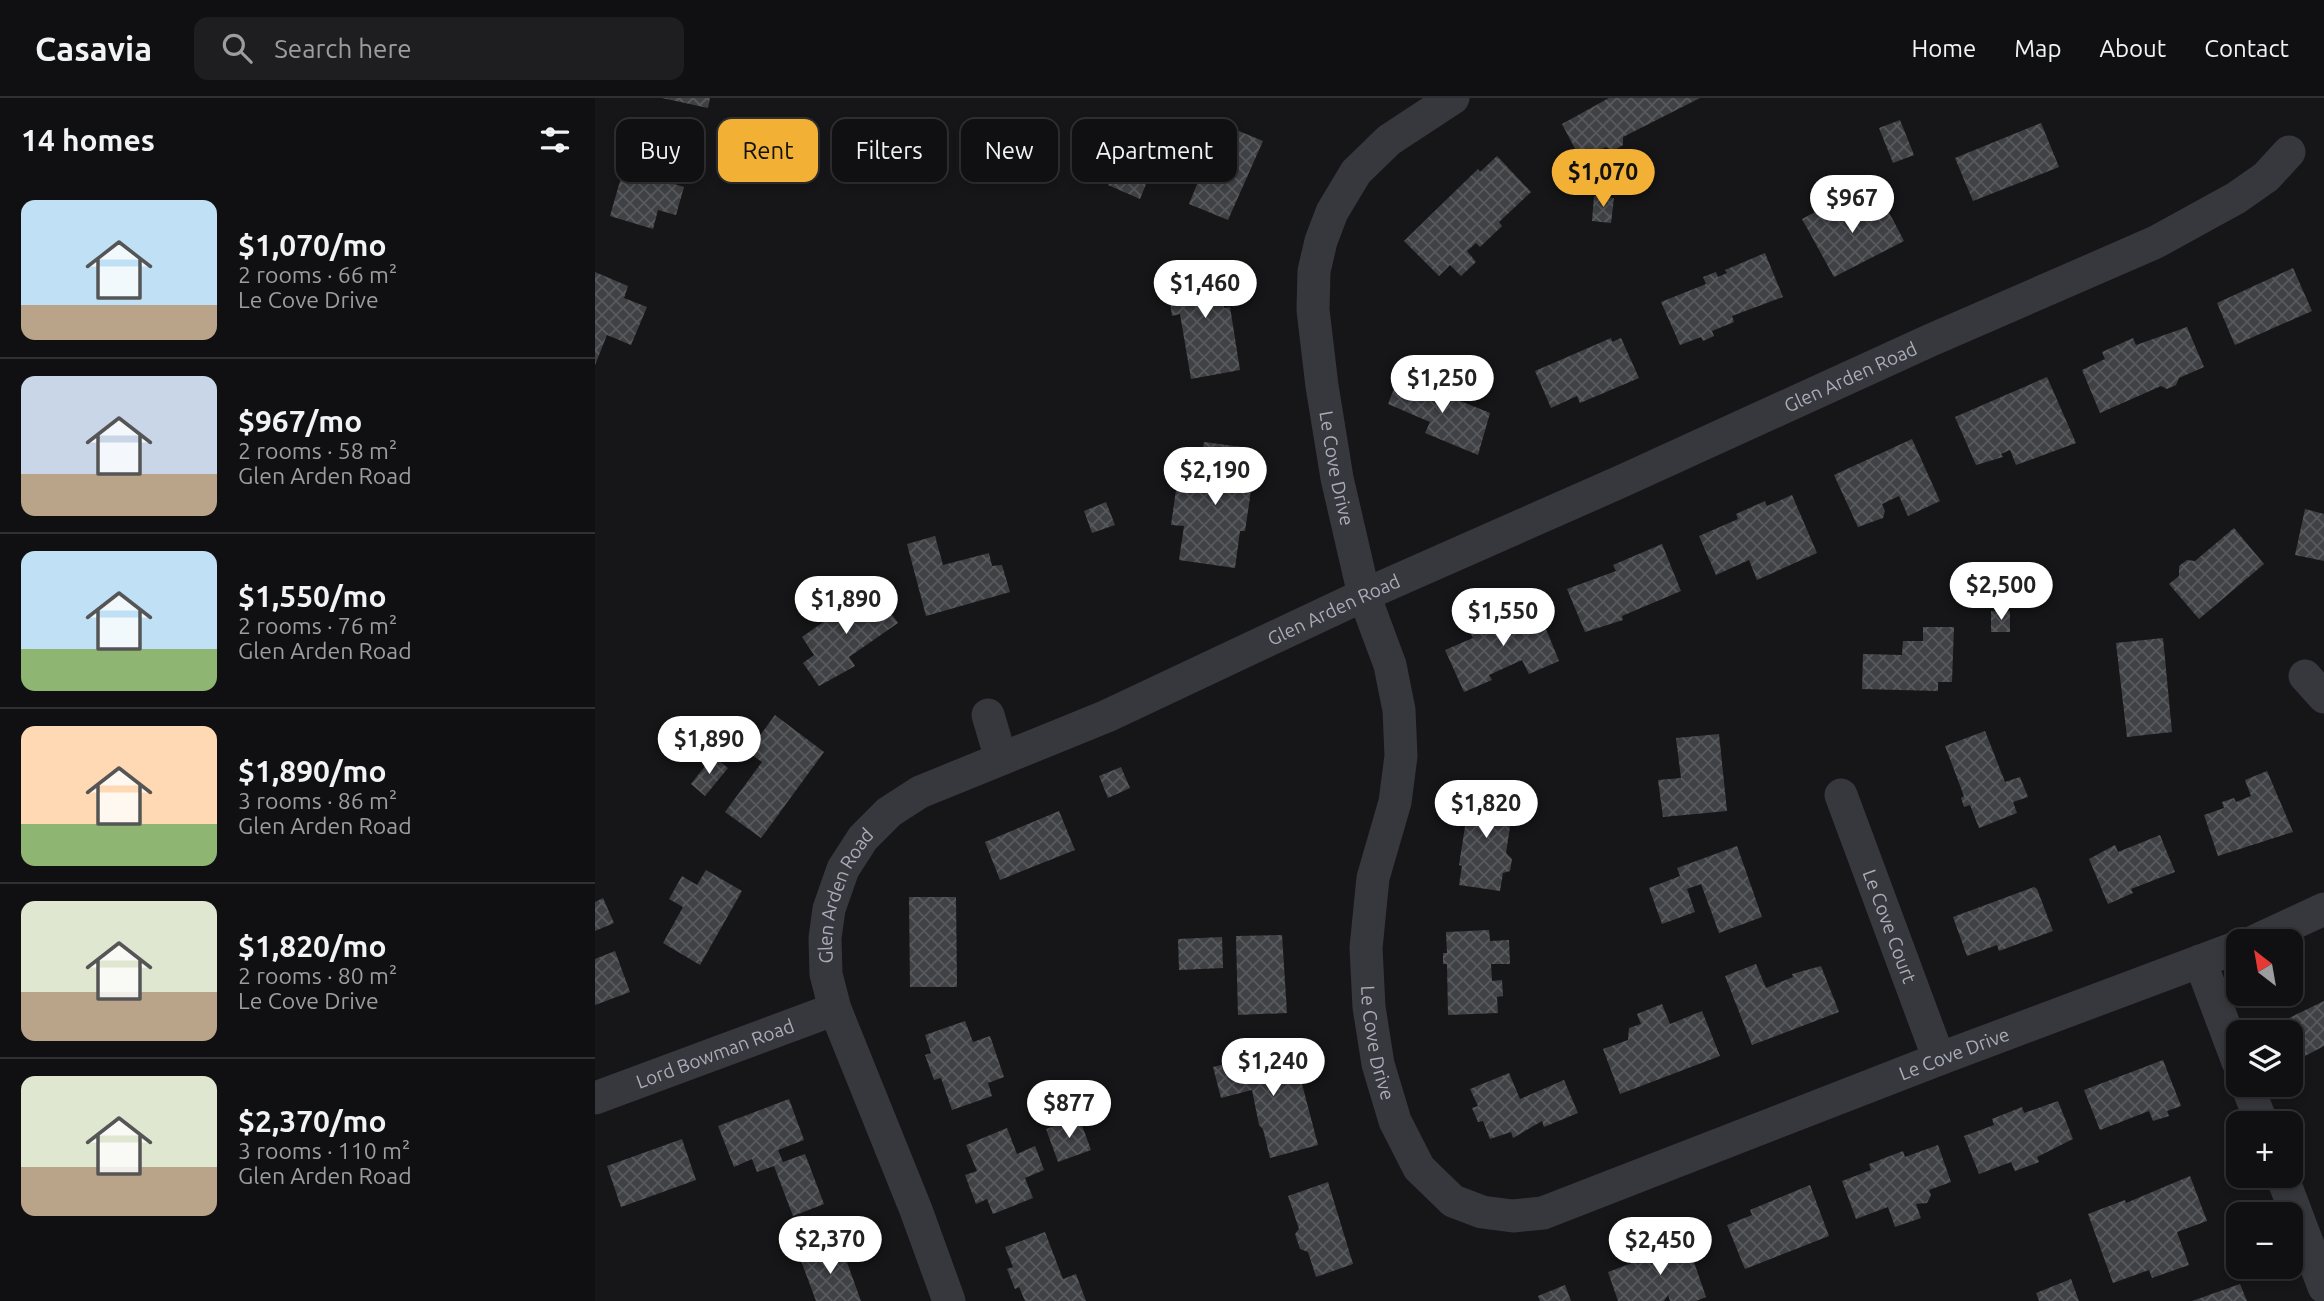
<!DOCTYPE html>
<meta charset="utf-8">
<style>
body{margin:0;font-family:Ubuntu,sans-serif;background:#1e1e20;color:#f1f3f6;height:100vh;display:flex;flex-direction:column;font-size:26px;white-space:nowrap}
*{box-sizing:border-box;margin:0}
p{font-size:23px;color:#9c9d9f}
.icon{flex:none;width:38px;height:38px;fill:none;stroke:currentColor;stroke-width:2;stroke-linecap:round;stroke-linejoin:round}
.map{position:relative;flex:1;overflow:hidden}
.details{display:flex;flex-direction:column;background:#101012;width:595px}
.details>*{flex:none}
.top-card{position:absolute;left:21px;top:21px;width:665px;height:63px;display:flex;gap:14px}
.needle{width:46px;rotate:329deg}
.fabs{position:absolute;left:1631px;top:831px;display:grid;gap:14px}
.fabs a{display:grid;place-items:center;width:77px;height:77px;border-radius:14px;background:#101012;box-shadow:0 4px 10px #0003,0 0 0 2px #303032;font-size:35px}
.price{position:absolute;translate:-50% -60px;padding:0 16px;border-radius:24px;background:#fff;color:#222;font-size:23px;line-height:46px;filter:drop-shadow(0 2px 4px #0008)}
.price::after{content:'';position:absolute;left:50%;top:42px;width:21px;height:16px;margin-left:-10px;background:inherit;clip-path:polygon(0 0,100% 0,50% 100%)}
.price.active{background:#f2b134;color:#111}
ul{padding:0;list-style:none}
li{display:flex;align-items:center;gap:21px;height:175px;padding:0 21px}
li+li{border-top:2px solid #303032}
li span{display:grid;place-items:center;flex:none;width:196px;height:140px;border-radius:14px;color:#555}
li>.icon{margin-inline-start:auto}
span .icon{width:84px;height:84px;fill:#fffc;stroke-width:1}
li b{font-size:30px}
h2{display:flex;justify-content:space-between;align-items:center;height:84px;padding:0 21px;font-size:30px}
.tag{padding:0 24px;border-radius:14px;background:#101012;box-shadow:0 4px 10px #0003,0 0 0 2px #303032;font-size:24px;line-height:63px}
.tag.active{background:#f2b134;color:#111}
header{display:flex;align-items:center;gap:42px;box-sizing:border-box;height:98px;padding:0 35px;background:#101012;border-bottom:2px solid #303032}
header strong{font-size:33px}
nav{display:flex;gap:38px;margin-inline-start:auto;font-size:24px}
.search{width:490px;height:63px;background:#1e1e20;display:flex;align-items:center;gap:18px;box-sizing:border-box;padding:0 24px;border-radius:14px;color:#9c9d9f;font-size:26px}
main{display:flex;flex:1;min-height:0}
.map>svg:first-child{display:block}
.building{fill:url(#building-cross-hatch)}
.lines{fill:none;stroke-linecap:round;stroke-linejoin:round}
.street{stroke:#37383d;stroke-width:33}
.labels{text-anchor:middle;stroke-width:7;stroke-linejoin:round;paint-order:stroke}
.street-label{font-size:19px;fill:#a8adb8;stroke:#111113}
</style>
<header>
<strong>Casavia</strong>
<div class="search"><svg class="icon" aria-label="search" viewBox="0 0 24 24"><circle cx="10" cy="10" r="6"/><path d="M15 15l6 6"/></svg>Search here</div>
<nav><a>Home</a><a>Map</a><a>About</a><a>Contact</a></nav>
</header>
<main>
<section class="details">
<h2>14 homes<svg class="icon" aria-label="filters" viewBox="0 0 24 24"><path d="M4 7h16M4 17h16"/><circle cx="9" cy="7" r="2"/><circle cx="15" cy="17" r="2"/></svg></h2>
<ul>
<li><span style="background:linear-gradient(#bfe0f5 75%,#b9a48a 0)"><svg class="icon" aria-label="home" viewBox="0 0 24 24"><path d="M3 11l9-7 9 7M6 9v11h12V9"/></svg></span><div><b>$1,070/mo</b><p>2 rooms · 66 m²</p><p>Le Cove Drive</p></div></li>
<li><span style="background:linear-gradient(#c9d6e8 70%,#b9a48a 0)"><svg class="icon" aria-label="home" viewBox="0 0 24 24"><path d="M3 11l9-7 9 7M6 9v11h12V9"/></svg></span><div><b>$967/mo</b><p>2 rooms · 58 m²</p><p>Glen Arden Road</p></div></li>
<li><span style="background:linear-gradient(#bfe0f5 70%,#8fb573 0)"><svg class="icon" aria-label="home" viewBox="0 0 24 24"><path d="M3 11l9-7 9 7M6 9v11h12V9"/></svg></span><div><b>$1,550/mo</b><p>2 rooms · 76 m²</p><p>Glen Arden Road</p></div></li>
<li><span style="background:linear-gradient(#ffd9b3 70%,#8fb573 0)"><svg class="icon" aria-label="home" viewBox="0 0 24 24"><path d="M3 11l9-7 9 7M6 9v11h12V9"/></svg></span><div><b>$1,890/mo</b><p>3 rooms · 86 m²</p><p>Glen Arden Road</p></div></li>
<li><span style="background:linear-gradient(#dfe7d0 65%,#b9a48a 0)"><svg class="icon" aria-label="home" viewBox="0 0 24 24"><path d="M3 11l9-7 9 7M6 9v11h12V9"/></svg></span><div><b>$1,820/mo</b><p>2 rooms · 80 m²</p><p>Le Cove Drive</p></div></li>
<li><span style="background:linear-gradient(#dfe7d0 65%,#b9a48a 0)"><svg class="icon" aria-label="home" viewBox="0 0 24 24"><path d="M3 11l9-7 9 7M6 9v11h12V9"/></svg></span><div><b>$2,370/mo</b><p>3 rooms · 110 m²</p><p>Glen Arden Road</p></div></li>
</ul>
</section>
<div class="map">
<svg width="1729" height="1203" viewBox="0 0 1729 1203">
<defs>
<pattern id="building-cross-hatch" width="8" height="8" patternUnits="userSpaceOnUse" patternTransform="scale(1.75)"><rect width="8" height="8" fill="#404145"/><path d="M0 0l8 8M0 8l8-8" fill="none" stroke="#595a5e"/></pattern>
</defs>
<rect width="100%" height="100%" fill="#161618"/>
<path class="building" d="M67 0H115L113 10Z
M1014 0H1105L1028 39V47L1018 53 1011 49 986 62 967 26Z
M1305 22 1319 57 1298 65 1284 30Z
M1446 25 1464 69 1378 103 1360 60Z
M627 26 668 43 633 122 594 106 609 69 605 67 610 54 615 56Z
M45 40 86 52 76 85 89 89 81 117 63 112 58 131 15 118 27 76 34 78Z
M526 55 558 69 545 101 513 87Z
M902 58 936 94 904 124 907 128 885 149 881 145 872 153 881 164 866 178 855 167 844 178 809 143 883 71 885 74Z
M999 98 1019 100 1016 125 997 123Z
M1241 103 1249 118 1260 112 1262 116 1288 103 1309 143 1239 179 1207 121Z
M1170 155 1188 199 1137 218 1139 224 1117 233 1119 238 1108 243 1106 239 1085 247 1066 204 1111 186 1108 179 1121 174 1123 179 1132 175 1130 172Z
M625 163 630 191 626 192 629 210 635 209 645 272 596 281 585 216 577 218 574 197 583 196 579 171Z
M1698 170 1717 213 1640 247 1622 205Z
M0 174 33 188 29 200 52 209 36 247 12 237 0 267Z
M1592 229 1609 269 1584 280 1581 287 1572 291 1566 288 1505 315 1487 272 1510 261 1507 254 1538 240 1541 247Z
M1016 240 1017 244 1026 240 1044 280 985 305 982 298 956 310 940 273Z
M804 278 895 315 883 357 830 335 835 324 793 306Z
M1452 279 1481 345 1421 367 1415 352 1406 356 1408 359 1381 367 1360 319Z
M1317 341 1345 403 1313 418 1304 398 1287 406 1290 413 1288 420 1263 429 1239 377Z
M609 344 654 350 649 386H657L650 433H645L640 470 584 462 589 428 576 427 581 392 605 395 601 391Z
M1197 397 1222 455 1162 482 1154 462 1121 477 1104 438 1143 421 1141 416 1170 403 1172 408Z
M511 404 520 427 497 435 489 413Z
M1710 411 1729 416V463L1700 457Z
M1639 430 1669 466 1604 521 1574 486 1584 478V468L1592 462 1600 463Z
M340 438 348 467 394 455 397 468 407 467 415 494 331 518 312 446Z
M1067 446 1086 493 1027 518 1028 522 990 534 972 491 1021 473 1018 467Z
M278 489 303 525 254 559 260 568 224 588 208 565 219 557 207 539Z
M940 504 964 563 934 576 927 562 894 577 897 582 869 594 850 552 878 540 875 534Z
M1396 513H1415V534H1396Z
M1328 529H1359L1357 584H1343V593L1267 591 1268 556 1307 557 1308 543H1328Z
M1568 540 1577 634 1532 639 1521 545Z
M180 617 229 654 166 740 130 714 167 664 153 654Z
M1390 633 1410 684 1425 679 1433 699 1418 704 1422 715 1384 730 1375 707 1369 709 1366 700 1369 698 1350 648Z
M1124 636 1132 713 1068 719 1063 682 1086 680 1081 640Z
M118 658 133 670 110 698 96 686Z
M526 669 535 690 513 700 504 678Z
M1672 673 1698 734 1623 758 1609 717 1629 710 1627 704 1639 700 1641 704 1656 698 1650 682Z
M876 690 920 696 911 755 917 761 915 773 908 775 905 793 864 787 867 768 864 767Z
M464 713 480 752 405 782 390 744Z
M1565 737 1580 774 1536 791 1538 795 1513 806 1494 761 1520 747 1523 754Z
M1142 748 1167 819 1124 835 1106 786 1092 791 1100 814 1067 826 1054 790 1085 778 1082 770Z
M111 772 147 793 105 867 68 845 88 809 74 801 87 778 102 787Z
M1439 789 1442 791 1458 833 1404 853 1402 847 1372 858 1358 819Z
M314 799H361L362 889H315Z
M8 800 19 825 0 833V804Z
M894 832 895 843 914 842 915 866H896L897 883 907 882 908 898 902 899 903 915 853 917 852 866H848V855H852L851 834Z
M687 837 692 915 643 917 641 838Z
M627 839 628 870 584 872 583 841Z
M20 853 35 894 0 907V861Z
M1161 866 1171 890 1198 879 1197 876 1226 868 1244 914 1157 947 1130 878Z
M1729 903V948L1710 958 1692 921Z
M1067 906 1075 926 1107 913 1125 958 1025 996 1008 951 1033 942 1034 930 1046 926 1042 916Z
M370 923 378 944 395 938 409 979 393 985 397 998 357 1012 346 980 339 982 330 957 336 955 330 937Z
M697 948 723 1047 675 1060 668 1031 664 1027 657 992 626 1000 618 969Z
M1568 962 1586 1008 1572 1013 1574 1018 1558 1023 1554 1013 1505 1032 1489 992Z
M914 975 925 1001 969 982 983 1015 949 1029 947 1023 918 1040 916 1034 895 1041 888 1023 883 1024 877 1010 883 1008 875 991Z
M194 1001 209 1042 183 1052 188 1064 210 1056 229 1106 198 1118 179 1068 162 1074 157 1061 139 1069 123 1028Z
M1463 1003 1478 1041 1442 1059 1444 1064 1420 1073 1416 1064 1384 1076 1369 1038 1399 1027 1397 1021 1427 1009 1429 1015Z
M484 1019 496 1052 463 1064 451 1031Z
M412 1030 422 1056 440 1048 449 1072 430 1080 438 1100 398 1116 392 1101 381 1106 370 1077 382 1073 371 1047Z
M87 1041 101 1082 26 1109 12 1068Z
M1343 1047 1356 1084 1334 1092 1336 1097 1332 1105 1321 1106 1326 1120 1300 1129 1293 1109 1261 1121 1247 1083 1276 1072 1274 1066 1308 1053 1310 1059Z
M1595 1078 1612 1123 1582 1134 1594 1167 1557 1180 1554 1172 1518 1185 1493 1116 1530 1102 1531 1105Z
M733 1084 758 1166 721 1179 713 1154 705 1151 700 1136 704 1131 693 1098Z
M1215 1087 1234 1138 1150 1171 1132 1127 1157 1117 1155 1112Z
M450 1134 468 1181 481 1176 491 1203H430L424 1189 420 1191 412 1171 418 1169 410 1149Z
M1091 1141 1111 1199 1101 1203H1075L1073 1197 1069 1203H1023L1013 1174 1040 1164 1038 1160Z
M245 1145 266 1203H221L205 1160Z
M1476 1181 1484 1203H1444L1441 1195Z
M1645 1186 1652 1203H1597Z
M970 1187 976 1203H945L943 1198Z"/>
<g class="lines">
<g class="street">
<path id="s1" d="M858 0 794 42 761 74 737 114 726 143 719 173 718 212 727 288 742 380 769 497 795 567 804 612 806 658 800 704 778 780 771 850 774 909 783 966 800 1023 824 1070 858 1103 887 1114 918 1118 948 1115 1344 961 1643 849"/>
<path d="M1710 578 1729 599"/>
<path d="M393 617 406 661"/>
<path id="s2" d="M1246 697 1344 961"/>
<path d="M1658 844 1729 811"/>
<path d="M1605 863 1643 964"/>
<path d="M1652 987 1667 1026"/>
<path id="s3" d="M0 1000 240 911"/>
<path d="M1687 1078 1729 1189"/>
<path id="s4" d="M354 1203 321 1112 240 911 231 876 230 840 234 811 248 771 268 740 294 714 325 694 512 618 769 497 1027 383 1336 242 1561 144 1641 100 1671 79 1694 54"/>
</g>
</g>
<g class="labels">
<g class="street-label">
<text dy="7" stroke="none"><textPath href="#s4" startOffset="1587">Glen Arden Road</textPath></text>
<text dy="7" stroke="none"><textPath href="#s1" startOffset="430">Le Cove Drive</textPath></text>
<text dy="7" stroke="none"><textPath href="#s4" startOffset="1020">Glen Arden Road</textPath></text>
<text dy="7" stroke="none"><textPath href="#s4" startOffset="432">Glen Arden Road</textPath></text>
<text dy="7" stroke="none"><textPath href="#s2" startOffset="140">Le Cove Court</textPath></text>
<text dy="7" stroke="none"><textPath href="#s1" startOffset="1018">Le Cove Drive</textPath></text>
<text dy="7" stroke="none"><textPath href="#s3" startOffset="128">Lord Bowman Road</textPath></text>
<text dy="7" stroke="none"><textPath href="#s1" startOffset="1732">Le Cove Drive</textPath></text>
</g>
</g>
</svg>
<div class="fabs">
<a><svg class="needle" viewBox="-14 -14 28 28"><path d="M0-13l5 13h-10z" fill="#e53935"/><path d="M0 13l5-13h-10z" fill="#9c9d9f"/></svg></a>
<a><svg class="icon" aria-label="layers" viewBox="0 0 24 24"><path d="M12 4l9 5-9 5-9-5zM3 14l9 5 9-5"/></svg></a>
<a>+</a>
<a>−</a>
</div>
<b class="price active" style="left:1008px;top:111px">$1,070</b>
<b class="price" style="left:1257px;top:137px">$967</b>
<b class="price" style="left:610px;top:222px">$1,460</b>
<b class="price" style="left:847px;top:317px">$1,250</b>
<b class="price" style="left:620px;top:409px">$2,190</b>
<b class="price" style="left:1406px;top:524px">$2,500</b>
<b class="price" style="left:251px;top:538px">$1,890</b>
<b class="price" style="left:908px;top:550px">$1,550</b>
<b class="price" style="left:114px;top:678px">$1,890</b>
<b class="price" style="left:891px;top:742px">$1,820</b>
<b class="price" style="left:678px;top:1000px">$1,240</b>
<b class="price" style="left:474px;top:1042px">$877</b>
<b class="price" style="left:235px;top:1178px">$2,370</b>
<b class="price" style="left:1065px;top:1179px">$2,450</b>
<div class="top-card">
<a class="tag">Buy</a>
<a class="tag active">Rent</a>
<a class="tag">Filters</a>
<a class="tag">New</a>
<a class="tag">Apartment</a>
</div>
</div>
</main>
